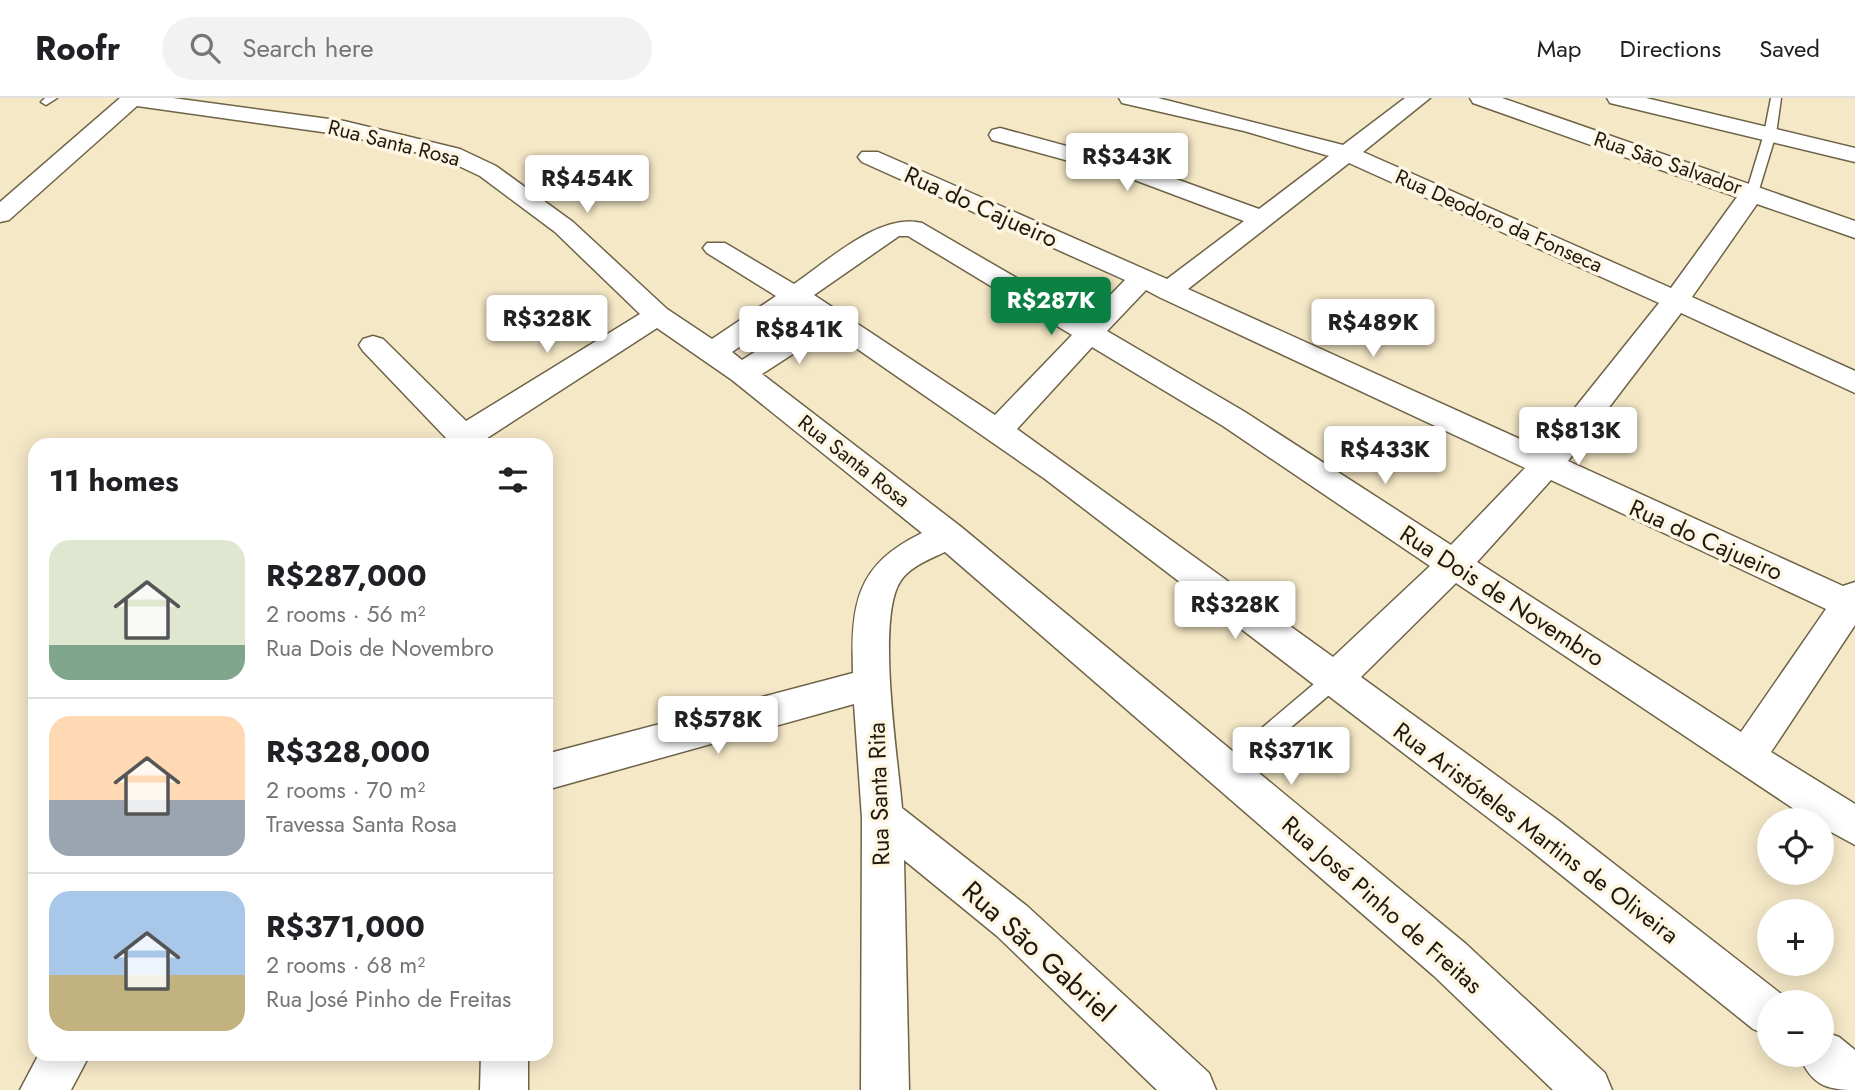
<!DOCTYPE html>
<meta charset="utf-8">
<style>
body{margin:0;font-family:Jost,sans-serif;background:#f2f2f2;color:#202124;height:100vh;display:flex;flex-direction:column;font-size:26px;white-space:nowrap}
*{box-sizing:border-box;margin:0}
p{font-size:23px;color:#757577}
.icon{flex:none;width:38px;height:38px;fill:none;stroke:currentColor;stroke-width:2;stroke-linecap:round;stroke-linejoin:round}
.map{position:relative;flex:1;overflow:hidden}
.sheet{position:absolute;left:28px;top:340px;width:525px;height:623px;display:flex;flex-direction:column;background:#fff;border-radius:21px;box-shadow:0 4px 18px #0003}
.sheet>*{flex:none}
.fabs{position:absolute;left:1757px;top:710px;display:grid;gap:14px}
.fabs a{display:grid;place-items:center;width:77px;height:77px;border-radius:50%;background:#fff;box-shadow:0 4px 18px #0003;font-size:35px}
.price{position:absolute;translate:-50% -60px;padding:0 16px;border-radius:7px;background:#fff;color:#222;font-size:23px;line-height:46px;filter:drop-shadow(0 2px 4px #0008)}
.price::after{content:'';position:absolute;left:50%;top:42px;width:21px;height:16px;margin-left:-10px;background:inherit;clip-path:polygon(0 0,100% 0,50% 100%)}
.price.selected{background:#0b8043;color:#fff}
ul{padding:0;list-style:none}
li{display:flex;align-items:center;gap:21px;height:175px;padding:0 21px}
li+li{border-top:2px solid #e0e0e0}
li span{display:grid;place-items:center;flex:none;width:196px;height:140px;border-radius:21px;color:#555}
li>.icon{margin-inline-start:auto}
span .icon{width:84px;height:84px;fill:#fffc;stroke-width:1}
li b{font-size:30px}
h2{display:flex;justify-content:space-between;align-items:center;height:84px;padding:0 21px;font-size:30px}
header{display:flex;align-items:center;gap:42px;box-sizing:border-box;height:98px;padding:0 35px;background:#fff;border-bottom:2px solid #e0e0e0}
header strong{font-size:33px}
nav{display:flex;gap:38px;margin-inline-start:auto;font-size:24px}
.search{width:490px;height:63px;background:#f2f2f2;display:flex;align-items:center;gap:18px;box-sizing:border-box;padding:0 24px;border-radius:38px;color:#757577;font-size:26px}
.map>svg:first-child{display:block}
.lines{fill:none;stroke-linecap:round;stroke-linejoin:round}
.lane-casing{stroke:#6e6346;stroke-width:3}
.street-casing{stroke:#6e6346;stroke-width:3}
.lane{fill:#fff;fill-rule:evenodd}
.street{fill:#fff;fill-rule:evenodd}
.labels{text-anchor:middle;stroke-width:7;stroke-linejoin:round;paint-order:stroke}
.far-street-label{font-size:21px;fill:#1f1a0e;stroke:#fef6e2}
.street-label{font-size:24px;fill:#1f1a0e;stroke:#fef6e2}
.near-street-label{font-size:28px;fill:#1f1a0e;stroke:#fef6e2}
</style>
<header>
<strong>Roofr</strong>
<div class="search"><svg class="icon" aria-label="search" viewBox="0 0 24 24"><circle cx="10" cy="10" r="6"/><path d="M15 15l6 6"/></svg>Search here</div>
<nav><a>Map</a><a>Directions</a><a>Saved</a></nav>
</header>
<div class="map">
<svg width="1855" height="992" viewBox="0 0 1855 992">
<rect width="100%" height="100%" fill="#f5e8c7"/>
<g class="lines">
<defs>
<path id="lane" d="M45 0H57L46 7 41 4Z
M1771 0H1781L1776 36 1758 95 1752 99 1746 95 1764 36Z
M1334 573 1341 575 1343 581 1341 587 1232 679 1225 682 1218 679 1215 673 1218 667 1327 575Z"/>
<path id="street" d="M120 0H173L344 23 460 51 496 68 573 124 667 211 712 241 776 198 707 155 703 150 707 145H725L794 186C828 163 880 114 922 125L1087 221 1125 182 862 64 858 59 862 54H878L1167 181 1244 123 1124 78 992 42 989 37 992 32 1000 30 1140 68 1259 111 1329 58 1244 33 1122 5 1119 0H1158L1343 47 1405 0H1430L1363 54 1671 190 1737 99 1473 5 1470 0H1502L1855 123V140L1757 106 1692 199 1855 273V295L1681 215 1568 363 1843 488 1855 484V527L1771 654 1855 706V747L1822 729V723H1812L1456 485 1361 579 1559 723 1785 899 1788 905H1769V938L1753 931 1529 751 1045 381 830 232 762 276 960 428 1466 846 1605 975 1612 992H1553L1434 878 945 454C930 461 909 469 900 484 876 522 898 661 902 710L1027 808 1209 975 1216 992H1157L997 838 904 762 909 992H861L862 720 854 606 546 692V656L853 575C851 505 856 467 922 435L732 282 657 230 478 346H448V342L363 253 359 247 363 241 373 238 383 241 466 323 640 216 555 134 480 78 444 61 344 37 137 8 9 122 0 124V104ZM1349 65 1659 205 1542 351 1188 191ZM899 138H908L1072 237 995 317 814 197ZM1146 192 1159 199 1525 370 1451 447 1245 314 1107 233ZM796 210 810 219 742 262 732 254ZM1092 249 1223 328 1430 468 1333 559 1017 331ZM1551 382 1826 511 1741 634 1477 464Z
M1607 0H1646L1855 50V64L1610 5Z
M1822 933 1839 939 1855 952V992C1825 992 1811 986 1799 957H1822Z
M39 956H90L71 992H20Z
M481 956H528V992H480Z"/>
</defs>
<use href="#lane" class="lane-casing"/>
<use href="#street" class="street-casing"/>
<use href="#lane" class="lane"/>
<use href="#street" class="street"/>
</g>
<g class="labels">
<g class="far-street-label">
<text transform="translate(394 45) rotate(14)" y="7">Rua Santa Rosa</text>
<text transform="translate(1668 65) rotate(19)" y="7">Rua São Salvador</text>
<text transform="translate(1499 123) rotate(24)" y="7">Rua Deodoro da Fonseca</text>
<text transform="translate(854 363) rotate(38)" y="7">Rua Santa Rosa</text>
</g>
<g class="street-label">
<text transform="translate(981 109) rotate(24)" y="8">Rua do Cajueiro</text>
<text transform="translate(1706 442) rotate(24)" y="8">Rua do Cajueiro</text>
<text transform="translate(1502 498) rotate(33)" y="8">Rua Dois de Novembro</text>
<text transform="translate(879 696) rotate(-92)" y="8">Rua Santa Rita</text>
<text transform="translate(1536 735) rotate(37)" y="8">Rua Aristóteles Martins de Oliveira</text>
<text transform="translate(1382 807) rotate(41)" y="8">Rua José Pinho de Freitas</text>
</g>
<g class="near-street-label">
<text transform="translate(1039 853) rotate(42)" y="10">Rua São Gabriel</text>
</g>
</g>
</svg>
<div class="fabs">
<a><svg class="icon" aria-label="locate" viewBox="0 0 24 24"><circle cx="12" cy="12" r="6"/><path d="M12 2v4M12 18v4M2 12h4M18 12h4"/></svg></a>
<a>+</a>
<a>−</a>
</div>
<b class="price" style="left:1127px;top:95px">R$343K</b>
<b class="price" style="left:587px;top:117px">R$454K</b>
<b class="price selected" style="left:1051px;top:239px">R$287K</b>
<b class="price" style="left:547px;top:257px">R$328K</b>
<b class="price" style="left:1373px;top:261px">R$489K</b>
<b class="price" style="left:799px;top:268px">R$841K</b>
<b class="price" style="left:1578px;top:369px">R$813K</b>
<b class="price" style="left:1385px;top:388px">R$433K</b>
<b class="price" style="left:1235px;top:543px">R$328K</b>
<b class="price" style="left:718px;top:658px">R$578K</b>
<b class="price" style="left:1291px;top:689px">R$371K</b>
<section class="sheet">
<h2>11 homes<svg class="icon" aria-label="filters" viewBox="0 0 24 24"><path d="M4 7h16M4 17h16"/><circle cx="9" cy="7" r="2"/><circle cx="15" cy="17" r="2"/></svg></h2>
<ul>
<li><span style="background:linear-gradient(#dfe7d0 75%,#7fa58c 0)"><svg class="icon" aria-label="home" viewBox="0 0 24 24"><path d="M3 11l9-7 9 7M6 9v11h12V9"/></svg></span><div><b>R$287,000</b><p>2 rooms · 56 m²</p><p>Rua Dois de Novembro</p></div></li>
<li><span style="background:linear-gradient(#ffd9b3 60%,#9aa5b1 0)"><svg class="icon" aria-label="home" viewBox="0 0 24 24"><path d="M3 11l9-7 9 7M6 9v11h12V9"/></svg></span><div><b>R$328,000</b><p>2 rooms · 70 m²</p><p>Travessa Santa Rosa</p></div></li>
<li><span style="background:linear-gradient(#a9c7e8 60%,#c2b280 0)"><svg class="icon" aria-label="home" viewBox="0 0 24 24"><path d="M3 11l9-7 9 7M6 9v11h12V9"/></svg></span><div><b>R$371,000</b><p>2 rooms · 68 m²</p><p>Rua José Pinho de Freitas</p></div></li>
</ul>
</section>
</div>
